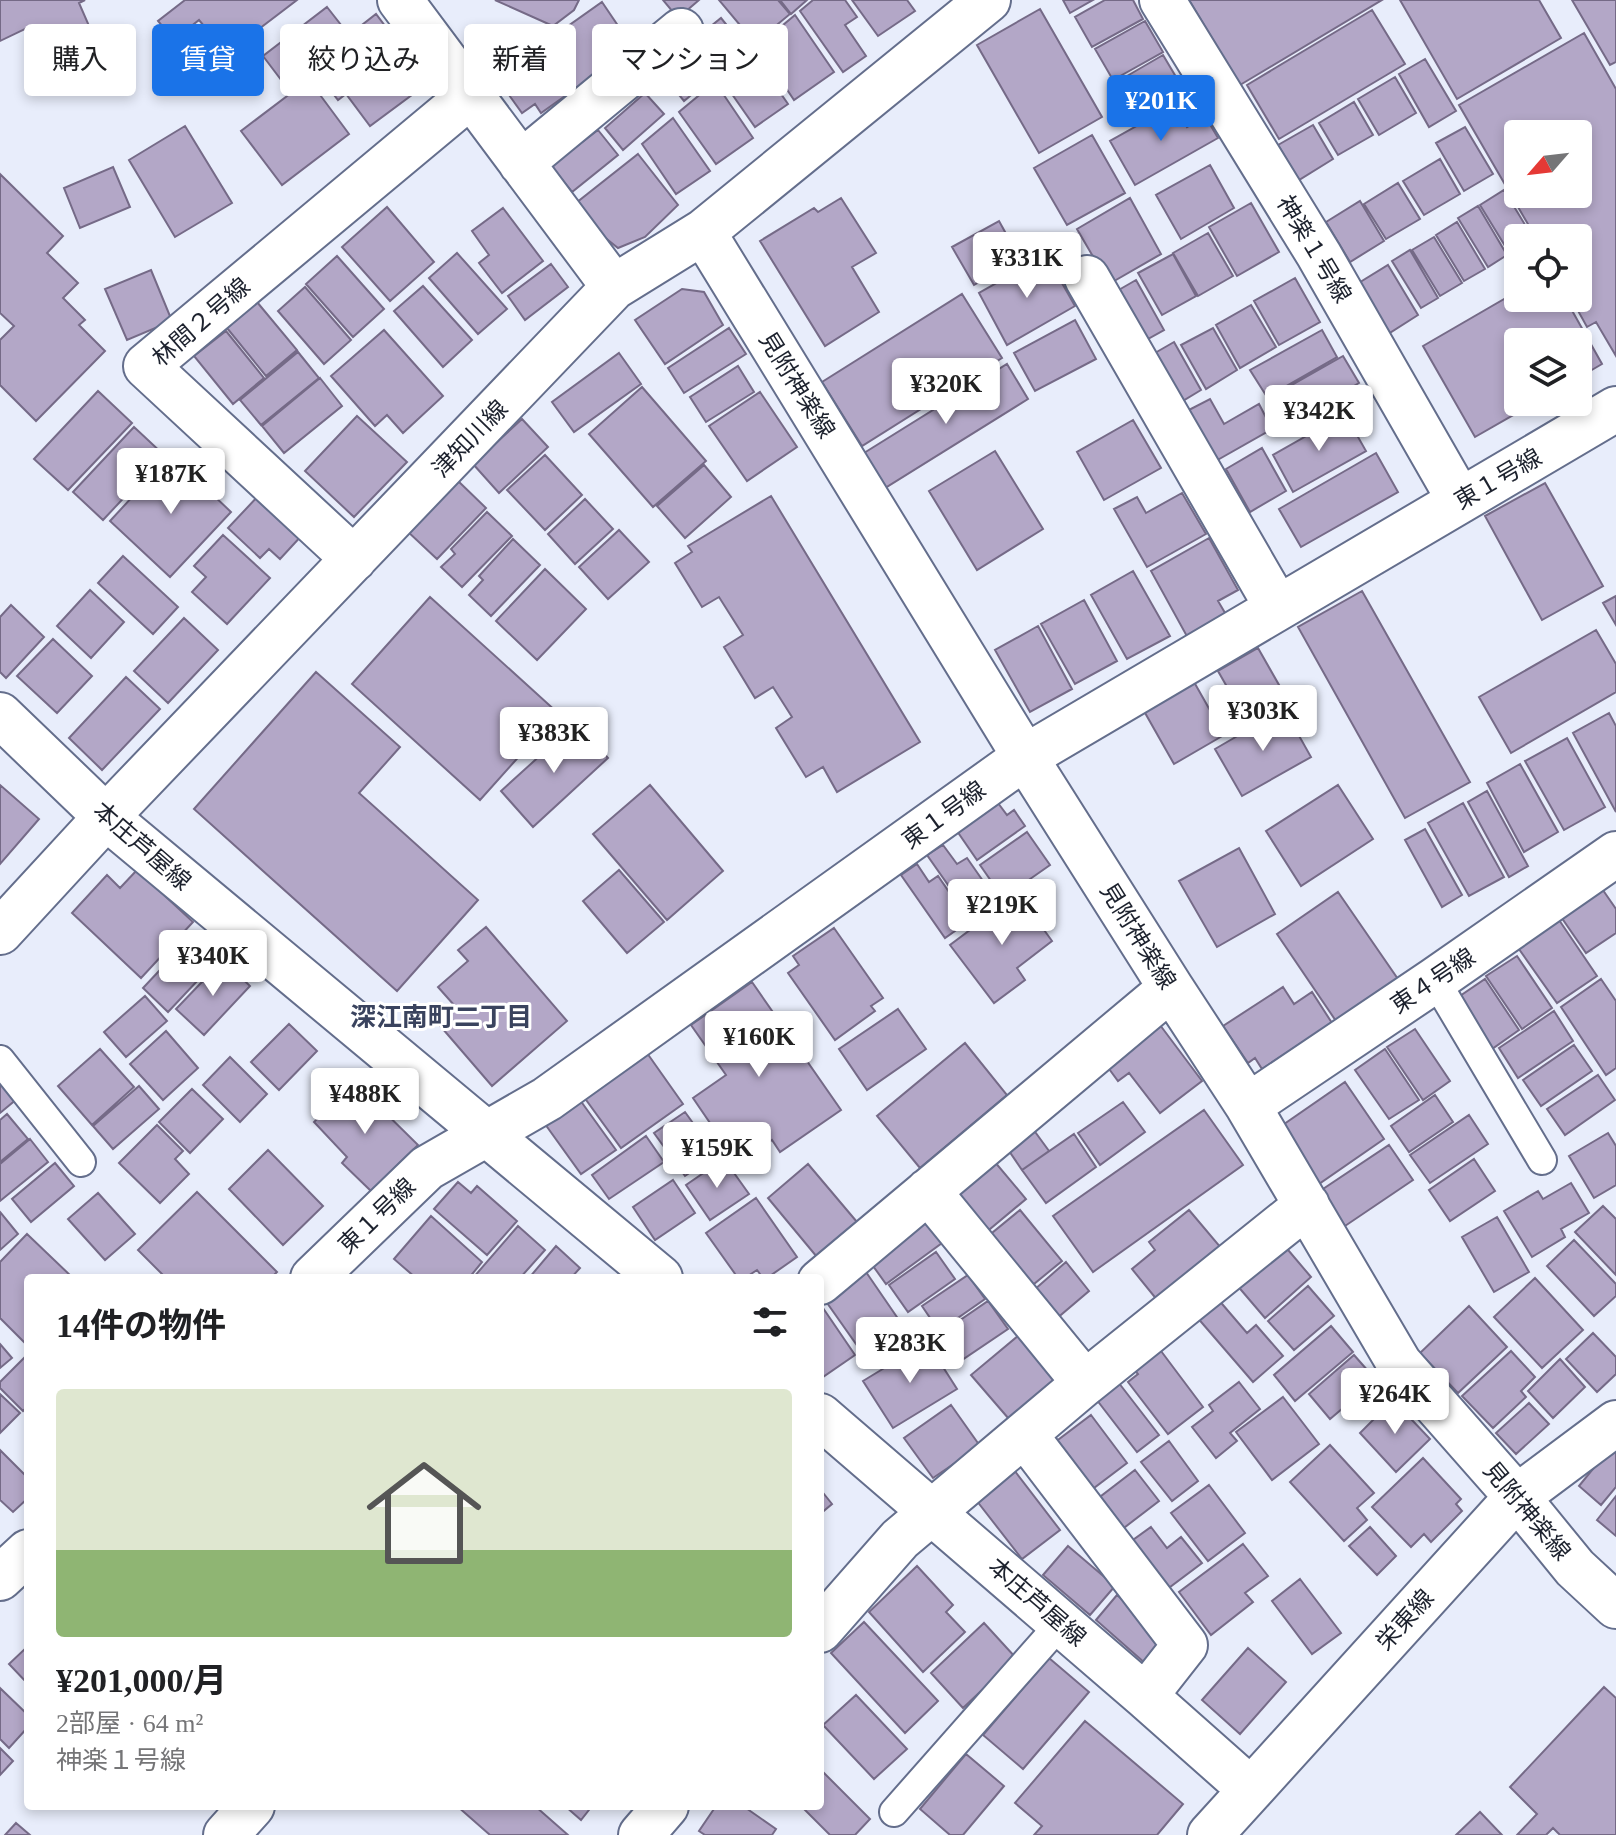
<!DOCTYPE html>
<html lang="ja">
<meta charset="utf-8">
<style>
body{margin:0;font-family:"Times New Roman","Noto Sans JP",serif;background:#f2f2f2;color:#202124;height:100vh;display:flex;flex-direction:column;font-size:30px;white-space:nowrap}
*{box-sizing:border-box;margin:0}
p{font-size:26px;color:#757577}
.icon{flex:none;width:44px;height:44px;fill:none;stroke:currentColor;stroke-width:2;stroke-linecap:round;stroke-linejoin:round}
.map{position:relative;flex:1;overflow:hidden}
.sheet{position:absolute;left:24px;top:1274px;width:800px;height:536px;display:flex;flex-direction:column;background:#fff;border-radius:8px;box-shadow:0 4px 12px #0003}
.sheet>*{flex:none}
.hud{position:absolute;left:24px;top:24px;width:800px;height:72px;display:flex;gap:16px}
.needle{width:52px;rotate:242deg}
.buttons{position:absolute;left:1504px;top:120px;display:grid;gap:16px}
.buttons a{display:grid;place-items:center;width:88px;height:88px;border-radius:8px;background:#fff;box-shadow:0 4px 12px #0003;font-size:40px}
.price{position:absolute;translate:-50% -68px;padding:0 18px;border-radius:8px;background:#fff;color:#222;font-size:26px;line-height:52px;filter:drop-shadow(0 2px 4px #0008)}
.price::after{content:'';position:absolute;left:50%;top:48px;width:24px;height:18px;margin-left:-12px;background:inherit;clip-path:polygon(0 0,100% 0,50% 100%)}
.price.on{background:#1a73e8;color:#fff}
ul{padding:0;list-style:none}
li{display:grid;align-content:center;gap:16px;height:424px;padding:0 32px}
li span{display:grid;place-items:center;height:248px;border-radius:8px;color:#555}
li>.icon{margin-inline-start:auto}
span .icon{width:144px;height:144px;fill:#fffc;stroke-width:1}
li b{font-size:34px}
h2{display:flex;justify-content:space-between;align-items:center;height:96px;padding:0 32px;font-size:34px}
.pill{padding:0 28px;border-radius:8px;background:#fff;box-shadow:0 4px 12px #0003;font-size:28px;line-height:72px}
.pill.on{background:#1a73e8;color:#fff}
.map>svg:first-child{display:block}
.building{fill:#b3a7c7;stroke:#756a87;stroke-width:2;fill-rule:evenodd}
.lines{fill:none;stroke-linecap:round;stroke-linejoin:round}
.lane-casing{stroke:#646e8c;stroke-width:32}
.street-casing{stroke:#646e8c;stroke-width:48}
.lane{stroke:#fff;stroke-width:28}
.street{stroke:#fff;stroke-width:44}
.labels{text-anchor:middle;stroke-width:6;stroke-linejoin:round;paint-order:stroke}
.street-label{font-size:24px;fill:#1d222e;stroke:#fff}
.neighbourhood-label{font-size:26px;font-weight:bold;fill:#3a435e;stroke:#fff}
</style>
<div class="map">
<svg width="1616" height="1835" viewBox="0 0 1616 1835">
<rect width="100%" height="100%" fill="#e8edfb"/>
<path class="building" d="M0 0H85L79 3 93 35 46 58 31 26 0 41Z
M185 0H297L225 55 221 49 212 56 194 32 204 26 199 20 174 40 158 21Z
M495 0H579L574 10 553 26Z
M663 0H699L678 18Z
M719 0H778L790 14 755 43Z
M780 0H807L791 14Z
M813 0H845L857 17 845 25 866 56 843 72 800 11Z
M852 0H907L915 11 878 36Z
M1063 0H1093L1070 13Z
M1105 0H1133L1143 19 1092 47 1075 17Z
M1189 0H1382L1240 85Z
M1400 0H1539L1561 38 1457 99Z
M1572 0H1616V62L1610 65Z
M602 2 627 39 611 50 617 59 541 113 535 104 522 113 496 77Z
M327 7 349 35 376 14 428 83 370 126 346 94 338 100 317 73 309 80 349 134 282 185 241 131 291 93 263 56Z
M1040 9 1102 117 1039 153 977 45Z
M1372 10 1405 64 1279 139 1247 85Z
M795 15 834 72 794 100 758 46Z
M721 18 746 49 684 101 658 69Z
M1145 21 1163 52 1113 80 1095 49Z
M1584 33 1616 89V356L1596 322 1587 327 1571 298H1578V238H1536L1459 105ZM1518 134H1578V194H1518Z
M751 51 788 104 755 127 720 77Z
M1163 55 1179 82 1130 110 1115 83Z
M1425 59 1456 111 1429 127 1399 74Z
M1395 77 1416 113 1379 135 1358 99Z
M715 82 753 138 716 164 679 112Z
M645 93 664 114 623 150 605 128Z
M1354 102 1373 135 1338 155 1319 123Z
M1174 105 1187 127 1205 116 1218 138 1135 185 1110 141Z
M673 118 710 171 676 194 642 144Z
M1313 125 1333 159 1299 180 1278 145Z
M185 126 232 203 175 237 129 160Z
M1465 127 1493 174 1464 191 1436 143Z
M598 130 618 155 572 192 551 166Z
M1092 135 1125 193 1067 225 1034 168Z
M638 154 678 205 645 237 618 248 593 228 576 203Z
M1440 159 1460 194 1424 215 1403 181Z
M1210 165 1234 208 1181 239 1156 195Z
M113 167 130 207 80 228 64 188Z
M0 174 63 236 47 253 78 283 63 298 85 320 79 325 105 351 36 421 0 385V340L14 326 0 313Z
M1398 183 1420 219 1386 239 1364 204Z
M1504 190 1533 238H1518V249L1510 254 1480 205Z
M841 198 876 253 852 267 879 312 825 346 760 241 814 208 818 212Z
M1130 198 1161 254 1109 284 1077 229Z
M1360 201 1384 241 1350 262 1326 222Z
M1251 203 1279 252 1237 276 1209 227Z
M1478 206 1507 255 1488 267 1458 218Z
M387 207 434 262 390 301 342 247Z
M503 208 543 261 502 293 479 263 489 255 472 231Z
M999 221 1020 259 974 285 952 247Z
M1457 222 1485 269 1464 281 1436 235Z
M1208 233 1233 276 1198 296 1173 253Z
M1434 237 1462 283 1440 296 1412 250Z
M1410 250 1438 298 1421 308 1392 261Z
M457 253 507 309 478 334 429 278Z
M1173 254 1196 296 1162 315 1138 273Z
M1046 255 1075 306 1007 345 979 293Z
M337 256 384 309 353 337 306 284Z
M551 264 568 287 525 320 508 296Z
M1388 265 1418 315 1388 334 1357 284Z
M151 270 172 321 127 340 105 289Z
M1295 278 1320 322 1279 345 1254 301Z
M1136 280 1164 330 1139 344 1110 295Z
M423 286 472 340 443 367 394 311Z
M305 287 351 340 324 364 278 311Z
M682 289 704 292 723 325 665 364 635 320Z
M1518 291V298H1565L1602 364 1578 378V342H1518V402H1536L1475 437 1423 346Z
M962 294 1002 358 862 446 822 382Z
M257 302 297 350 266 376 227 328Z
M1251 305 1276 347 1240 368 1216 325Z
M1075 320 1096 359 1035 391 1014 353Z
M729 328 746 354 684 393 668 368Z
M1213 328 1237 370 1206 389 1181 345Z
M384 330 443 396 403 433 387 415 375 426 331 376Z
M1322 330 1337 357 1267 397 1250 370Z
M226 331 264 378 233 404 194 356Z
M1174 342 1201 390 1176 405 1148 357Z
M298 352 319 378 261 425 240 400Z
M619 353 641 384 574 432 552 402Z
M1343 356 1359 383 1283 427 1267 399Z
M1007 364 1028 399 885 488 864 453Z
M738 366 754 392 706 422 690 397Z
M320 378 342 406 284 453 262 426Z
M642 387 706 461 653 507 589 434Z
M98 391 132 423 68 490 34 459Z
M760 392 797 447 747 481 709 426Z
M1210 399 1224 424 1259 404 1272 429 1214 462 1185 412Z
M1345 414 1366 451 1293 492 1273 455Z
M357 416 407 462 354 517 305 471Z
M522 419 548 447 499 493 473 464Z
M1133 420 1161 468 1104 500 1077 452Z
M134 427 164 455 103 520 73 492Z
M1262 448 1286 491 1250 512 1226 469Z
M995 451 1043 529 977 570 929 491Z
M1376 453 1398 492 1301 547 1279 509Z
M171 455 231 512 170 577 110 521Z
M545 455 582 495 545 530 507 490Z
M704 465 731 497 685 538 657 506Z
M455 478 486 508 437 559 406 530Z
M1545 483 1603 586 1542 620 1485 516Z
M261 493 304 533 280 559 269 549 260 558 228 528Z
M1182 493 1206 534 1147 567 1114 509 1137 497 1146 513Z
M771 496 920 742 837 792 823 767 806 777 776 728 792 717 773 687 755 698 724 647 743 635 719 597 702 607 675 563 692 552 688 546Z
M585 499 613 529 575 564 548 534Z
M487 512 512 536 462 587 441 567 455 554 451 549Z
M619 530 649 562 608 599 579 567Z
M223 535 270 578 227 624 192 592 206 577 194 566Z
M1209 538 1238 590 1218 601 1228 618 1189 640 1151 571Z
M513 539 540 565 491 616 469 595 483 580 479 576Z
M123 556 178 607 153 634 98 583Z
M545 569 586 609 537 660 496 621Z
M1133 571 1170 636 1127 659 1091 595Z
M90 590 124 622 91 658 57 626Z
M1362 591 1470 782 1405 818 1298 627Z
M1616 596V625L1603 603Z
M430 597 558 713 480 800 352 684Z
M1084 600 1117 661 1075 684 1041 624Z
M11 605 44 637 6 678 0 672V617Z
M184 618 218 650 168 703 134 671Z
M1038 626 1072 689 1030 712 995 650Z
M1596 630 1616 664V692L1511 753 1479 697Z
M53 639 92 676 57 713 17 676Z
M1258 648 1287 699 1247 722 1218 671Z
M316 672 400 747 359 793 478 900 397 991 194 809Z
M126 677 160 709 102 770 69 738Z
M1194 682 1224 735 1174 764 1144 711Z
M1284 709 1311 757 1242 796 1215 749Z
M1609 713 1616 726V812L1573 733Z
M576 723 608 758 533 827 501 791Z
M1567 738 1605 807 1564 830 1525 761Z
M1520 764 1558 832 1524 852 1487 783Z
M0 785 39 819 0 864Z
M650 785 723 871 667 920 593 834Z
M1338 785 1373 839 1301 886 1266 831Z
M1487 791 1528 866 1509 877 1468 802Z
M998 803 1007 815 1014 810 1025 826 977 860 957 831Z
M1463 803 1504 877 1469 896 1428 823Z
M1425 829 1462 895 1442 907 1405 840Z
M1027 832 1050 865 1003 898 980 865Z
M943 845 957 864 967 858 997 901 972 919 927 855Z
M1239 848 1275 914 1217 947 1179 881Z
M917 864 929 882 938 876 969 921 945 938 901 875Z
M137 870 193 922 141 978 72 913 107 875 120 888Z
M619 870 664 922 627 953 583 901Z
M1598 883 1616 909V933L1586 953 1557 911Z
M1338 892 1400 982 1338 1024 1277 934Z
M1018 894 1052 941 1017 968 1025 980 994 1003 950 945Z
M1555 914 1597 976 1557 1003 1514 942Z
M486 927 567 1021 492 1086 436 1021 454 1005 438 987 468 961 458 950Z
M834 928 883 998 871 1006 875 1011 835 1040 788 973 799 965 793 956Z
M191 937 216 961 168 1012 143 988Z
M1517 956 1552 1008 1522 1029 1486 976Z
M223 960 250 986 204 1035 176 1009Z
M1485 979 1519 1030 1492 1049 1457 998Z
M1601 979 1616 1001V1068L1606 1075 1561 1007Z
M752 982 841 1110 780 1152 772 1140 738 1164 693 1098 726 1075 691 1025Z
M1283 987 1294 1004 1312 992 1332 1023 1262 1069 1255 1058 1248 1063 1223 1026Z
M145 996 167 1021 126 1057 104 1032Z
M898 1009 926 1049 867 1090 839 1049Z
M1554 1011 1573 1041 1518 1078 1499 1048Z
M1154 1017 1202 1081 1160 1113 1129 1073 1118 1081 1101 1058Z
M289 1024 317 1051 279 1090 251 1062Z
M1415 1029 1450 1081 1423 1100 1387 1047Z
M166 1031 198 1068 163 1100 130 1064Z
M965 1043 1007 1095 920 1168 877 1116Z
M1574 1045 1592 1071 1541 1106 1523 1080Z
M100 1049 134 1087 92 1125 58 1086Z
M1385 1049 1419 1100 1389 1119 1355 1070Z
M647 1053 683 1104 621 1148 584 1097Z
M230 1057 267 1094 240 1122 203 1085Z
M1598 1075 1615 1100 1565 1135 1547 1109Z
M0 1076 18 1098 0 1113Z
M354 1082 418 1145 371 1191 342 1163 347 1157 314 1122Z
M1345 1082 1384 1139 1316 1186 1277 1129Z
M139 1086 159 1109 113 1149 93 1126Z
M192 1089 223 1119 190 1153 159 1122Z
M1435 1095 1453 1122 1409 1152 1391 1126Z
M580 1100 616 1150 581 1174 545 1124Z
M1123 1102 1145 1132 1100 1165 1078 1133Z
M1204 1110 1243 1165 1093 1272 1053 1216Z
M685 1112 716 1155 685 1176 654 1133Z
M7 1114 28 1139 0 1162V1120Z
M1469 1115 1488 1144 1430 1183 1410 1155Z
M157 1125 183 1151 175 1159 189 1174 160 1203 119 1163Z
M1033 1129 1049 1151 1022 1170 1007 1148Z
M1608 1133 1616 1146V1185L1594 1198 1569 1156Z
M1074 1134 1096 1167 1046 1203 1022 1170Z
M646 1136 664 1162 609 1199 592 1175Z
M30 1139 48 1162 0 1201V1164Z
M1389 1145 1413 1180 1345 1226 1320 1191Z
M268 1150 323 1206 283 1245 229 1189Z
M989 1155 1026 1199 978 1239 942 1194Z
M724 1159 749 1194 710 1220 686 1185Z
M1474 1159 1495 1191 1450 1221 1429 1190Z
M55 1163 74 1186 31 1222 12 1199Z
M808 1164 857 1222 817 1257 768 1198Z
M673 1180 695 1213 655 1240 633 1207Z
M458 1182 471 1193 477 1186 517 1221 487 1255 434 1209Z
M1571 1183 1589 1213 1561 1229 1565 1237 1532 1257 1504 1211 1538 1191 1543 1199Z
M197 1192 277 1272 271 1278H166L138 1250Z
M98 1193 135 1234 105 1260 68 1219Z
M756 1198 797 1257 767 1278H763L757 1270 745 1278H738L706 1233Z
M1603 1206 1616 1219V1275L1575 1232Z
M1020 1210 1062 1261 1023 1293 981 1242Z
M1189 1210 1222 1249 1158 1301 1132 1269 1155 1250 1149 1242Z
M0 1212 18 1234 0 1250Z
M431 1216 482 1262 469 1278H416L394 1259Z
M1497 1217 1529 1272 1494 1292 1462 1237Z
M923 1218 942 1243 886 1284 868 1259Z
M518 1226 545 1250 520 1278H473Z
M27 1234 73 1278H28V1340L25 1343 0 1318V1262Z
M1574 1240 1616 1284V1296L1594 1316 1547 1266Z
M1283 1244 1311 1277 1265 1318 1236 1284Z
M556 1246 580 1268 571 1278H529Z
M936 1252 955 1279 908 1312 889 1285Z
M1066 1262 1089 1291 1049 1325 1026 1297Z
M866 1272 901 1323 861 1351 825 1300Z
M968 1275 985 1299 939 1331 922 1306Z
M1535 1278 1583 1330 1542 1368 1494 1317Z
M1308 1286 1334 1316 1294 1350 1268 1321Z
M1217 1298 1247 1333 1256 1325 1283 1356 1253 1382 1196 1316Z
M988 1301 1008 1329 959 1362 940 1334Z
M1469 1306 1507 1347 1458 1393 1420 1353Z
M823 1308 855 1355 820 1379V1311Z
M1331 1326 1353 1352 1295 1401 1274 1375Z
M1593 1333 1616 1357V1374L1597 1392 1566 1359Z
M1019 1335 1063 1386 1015 1426 971 1375Z
M927 1342 957 1389 893 1428 863 1381Z
M0 1344 12 1358 0 1368Z
M1158 1347 1203 1407 1168 1434 1128 1382 1138 1374 1132 1367Z
M1511 1351 1535 1377 1521 1391 1526 1397 1493 1428 1462 1396Z
M28 1354V1406L23 1411 0 1388V1382Z
M1354 1355 1376 1380 1330 1419 1309 1394Z
M1560 1359 1585 1387 1553 1418 1528 1391Z
M1115 1378 1159 1435 1137 1452 1093 1395Z
M1239 1382 1260 1409 1230 1433 1237 1441 1216 1458 1192 1427 1213 1411 1209 1405Z
M0 1394 20 1413 0 1433Z
M1283 1397 1319 1444 1272 1480 1236 1432Z
M1393 1400 1430 1439 1396 1472 1360 1433Z
M1529 1403 1549 1424 1516 1454 1496 1433Z
M951 1405 980 1446 933 1478 904 1438Z
M1091 1415 1127 1463 1086 1494 1050 1446Z
M1169 1441 1198 1481 1172 1501 1141 1462Z
M1614 1443 1616 1445V1487L1601 1505 1579 1486Z
M1330 1445 1374 1493 1357 1508 1367 1520 1344 1541 1290 1482Z
M0 1450 28 1478V1498L13 1512 0 1500Z
M1423 1458 1461 1499 1456 1504 1462 1511 1431 1542 1424 1534 1411 1547 1372 1507Z
M1011 1466 1060 1530 1022 1559 973 1496Z
M1135 1470 1159 1501 1116 1534 1092 1503Z
M1209 1485 1245 1533 1208 1561 1171 1513Z
M820 1489 832 1504 820 1514Z
M1616 1496V1536L1597 1520Z
M1151 1527 1167 1548 1181 1537 1202 1563 1162 1593 1126 1545Z
M1370 1527 1396 1556 1377 1575 1349 1546Z
M1243 1544 1268 1576 1245 1593 1253 1602 1211 1635 1179 1592Z
M1068 1546 1115 1586 1090 1615 1043 1575Z
M917 1566 953 1605 946 1612 965 1632 923 1672 869 1612Z
M1300 1579 1341 1633 1312 1654 1272 1601Z
M1117 1595 1168 1638 1146 1664 1096 1620Z
M864 1622 938 1701 905 1733 831 1653Z
M984 1623 1016 1658 963 1708 931 1673Z
M28 1646V1684L9 1664Z
M1248 1648 1286 1682 1240 1734 1202 1700Z
M1049 1658 1089 1692 1023 1769 983 1735Z
M1604 1687 1616 1698V1835H1560L1553 1828 1546 1835H1517L1537 1814 1510 1787Z
M0 1688 28 1715V1727L9 1748 0 1739Z
M856 1695 907 1749 874 1779 823 1725Z
M1085 1721 1183 1804 1157 1835H1034L1042 1826 1015 1803Z
M0 1748 13 1761 0 1775Z
M966 1754 1004 1786 963 1835H950L920 1809Z
M820 1769 870 1819 855 1835H830L801 1806H820Z
M457 1806H535L568 1835H490Z
M565 1806H592L581 1820Z
M716 1806H743L776 1829 772 1835H705L699 1831Z
M1480 1812 1502 1835H1456Z
M16 1823 30 1835H5Z"/>
<g class="lines">
<defs>
<path id="lane" d="M1435 980 1542 1160
M0 1060 81 1162
M894 1812 1061 1623"/>
<path id="street" d="M400 0 614 287
M1162 0 1319 255 1460 501
M521 163 681 31
M703 232 1025 757 1171 988 1248 1106 1399 1363 1517 1497 1575 1568 1616 1606
M1087 278 1277 607
M354 559 146 366 471 95
M0 715 106 817 660 1278
M0 932 106 817 614 287 703 232 988 0
M1248 1106 1435 980 1616 854
M928 1191 1085 1383
M313 1278 427 1168 547 1099 1025 757 1616 409
M820 1282 1171 988
M820 1416 1145 1696 1251 1790
M1025 1435 1185 1645 1145 1696
M0 1578 28 1552
M820 1630 900 1539 1085 1383 1307 1205
M226 1835 252 1806
M641 1835 666 1806
M1210 1835 1517 1497 1616 1423"/>
</defs>
<use href="#lane" class="lane-casing"/>
<use href="#street" class="street-casing"/>
<use href="#lane" class="lane"/>
<use href="#street" class="street"/>
</g>
<g class="labels">
<g class="street-label">
<text transform="translate(1314 249) rotate(59)" y="8">神楽１号線</text>
<text transform="translate(201 322) rotate(-41)" y="8">林間２号線</text>
<text transform="translate(797 385) rotate(58)" y="8">見附神楽線</text>
<text transform="translate(470 439) rotate(-46)" y="8">津知川線</text>
<text transform="translate(1498 479) rotate(-30)" y="8">東１号線</text>
<text transform="translate(944 815) rotate(-36)" y="8">東１号線</text>
<text transform="translate(142 846) rotate(41)" y="8">本庄芦屋線</text>
<text transform="translate(1138 936) rotate(58)" y="8">見附神楽線</text>
<text transform="translate(1433 981) rotate(-34)" y="8">東４号線</text>
<text transform="translate(377 1216) rotate(-44)" y="8">東１号線</text>
<text transform="translate(1527 1511) rotate(50)" y="8">見附神楽線</text>
<text transform="translate(1037 1602) rotate(41)" y="8">本庄芦屋線</text>
<text transform="translate(1405 1620) rotate(-48)" y="8">栄東線</text>
</g>
<g class="neighbourhood-label">
<text x="441" y="1026">深江南町二丁目</text>
</g>
</g>
</svg>
<div class="buttons">
<a><svg class="needle" viewBox="-14 -14 28 28"><path d="M0-13l5 13h-10z" fill="#e53935"/><path d="M0 13l5-13h-10z" fill="#757577"/></svg></a>
<a><svg class="icon" aria-label="locate" viewBox="0 0 24 24"><circle cx="12" cy="12" r="6"/><path d="M12 2v4M12 18v4M2 12h4M18 12h4"/></svg></a>
<a><svg class="icon" aria-label="layers" viewBox="0 0 24 24"><path d="M12 4l9 5-9 5-9-5zM3 14l9 5 9-5"/></svg></a>
</div>
<b class="price on" style="left:1161px;top:143px">¥201K</b>
<b class="price" style="left:1027px;top:300px">¥331K</b>
<b class="price" style="left:946px;top:426px">¥320K</b>
<b class="price" style="left:1319px;top:453px">¥342K</b>
<b class="price" style="left:171px;top:516px">¥187K</b>
<b class="price" style="left:1263px;top:753px">¥303K</b>
<b class="price" style="left:554px;top:775px">¥383K</b>
<b class="price" style="left:1002px;top:947px">¥219K</b>
<b class="price" style="left:213px;top:998px">¥340K</b>
<b class="price" style="left:759px;top:1079px">¥160K</b>
<b class="price" style="left:365px;top:1136px">¥488K</b>
<b class="price" style="left:717px;top:1190px">¥159K</b>
<b class="price" style="left:910px;top:1385px">¥283K</b>
<b class="price" style="left:1395px;top:1436px">¥264K</b>
<div class="hud">
<a class="pill">購入</a>
<a class="pill on">賃貸</a>
<a class="pill">絞り込み</a>
<a class="pill">新着</a>
<a class="pill">マンション</a>
</div>
<section class="sheet">
<h2>14件の物件<svg class="icon" aria-label="filters" viewBox="0 0 24 24"><path d="M4 7h16M4 17h16"/><circle cx="9" cy="7" r="2"/><circle cx="15" cy="17" r="2"/></svg></h2>
<ul>
<li><span style="background:linear-gradient(#dfe7d0 65%,#8fb573 0)"><svg class="icon" aria-label="home" viewBox="0 0 24 24"><path d="M3 11l9-7 9 7M6 9v11h12V9"/></svg></span><div><b>¥201,000/月</b><p>2部屋 · 64 m²</p><p>神楽１号線</p></div></li>
</ul>
</section>
</div>
